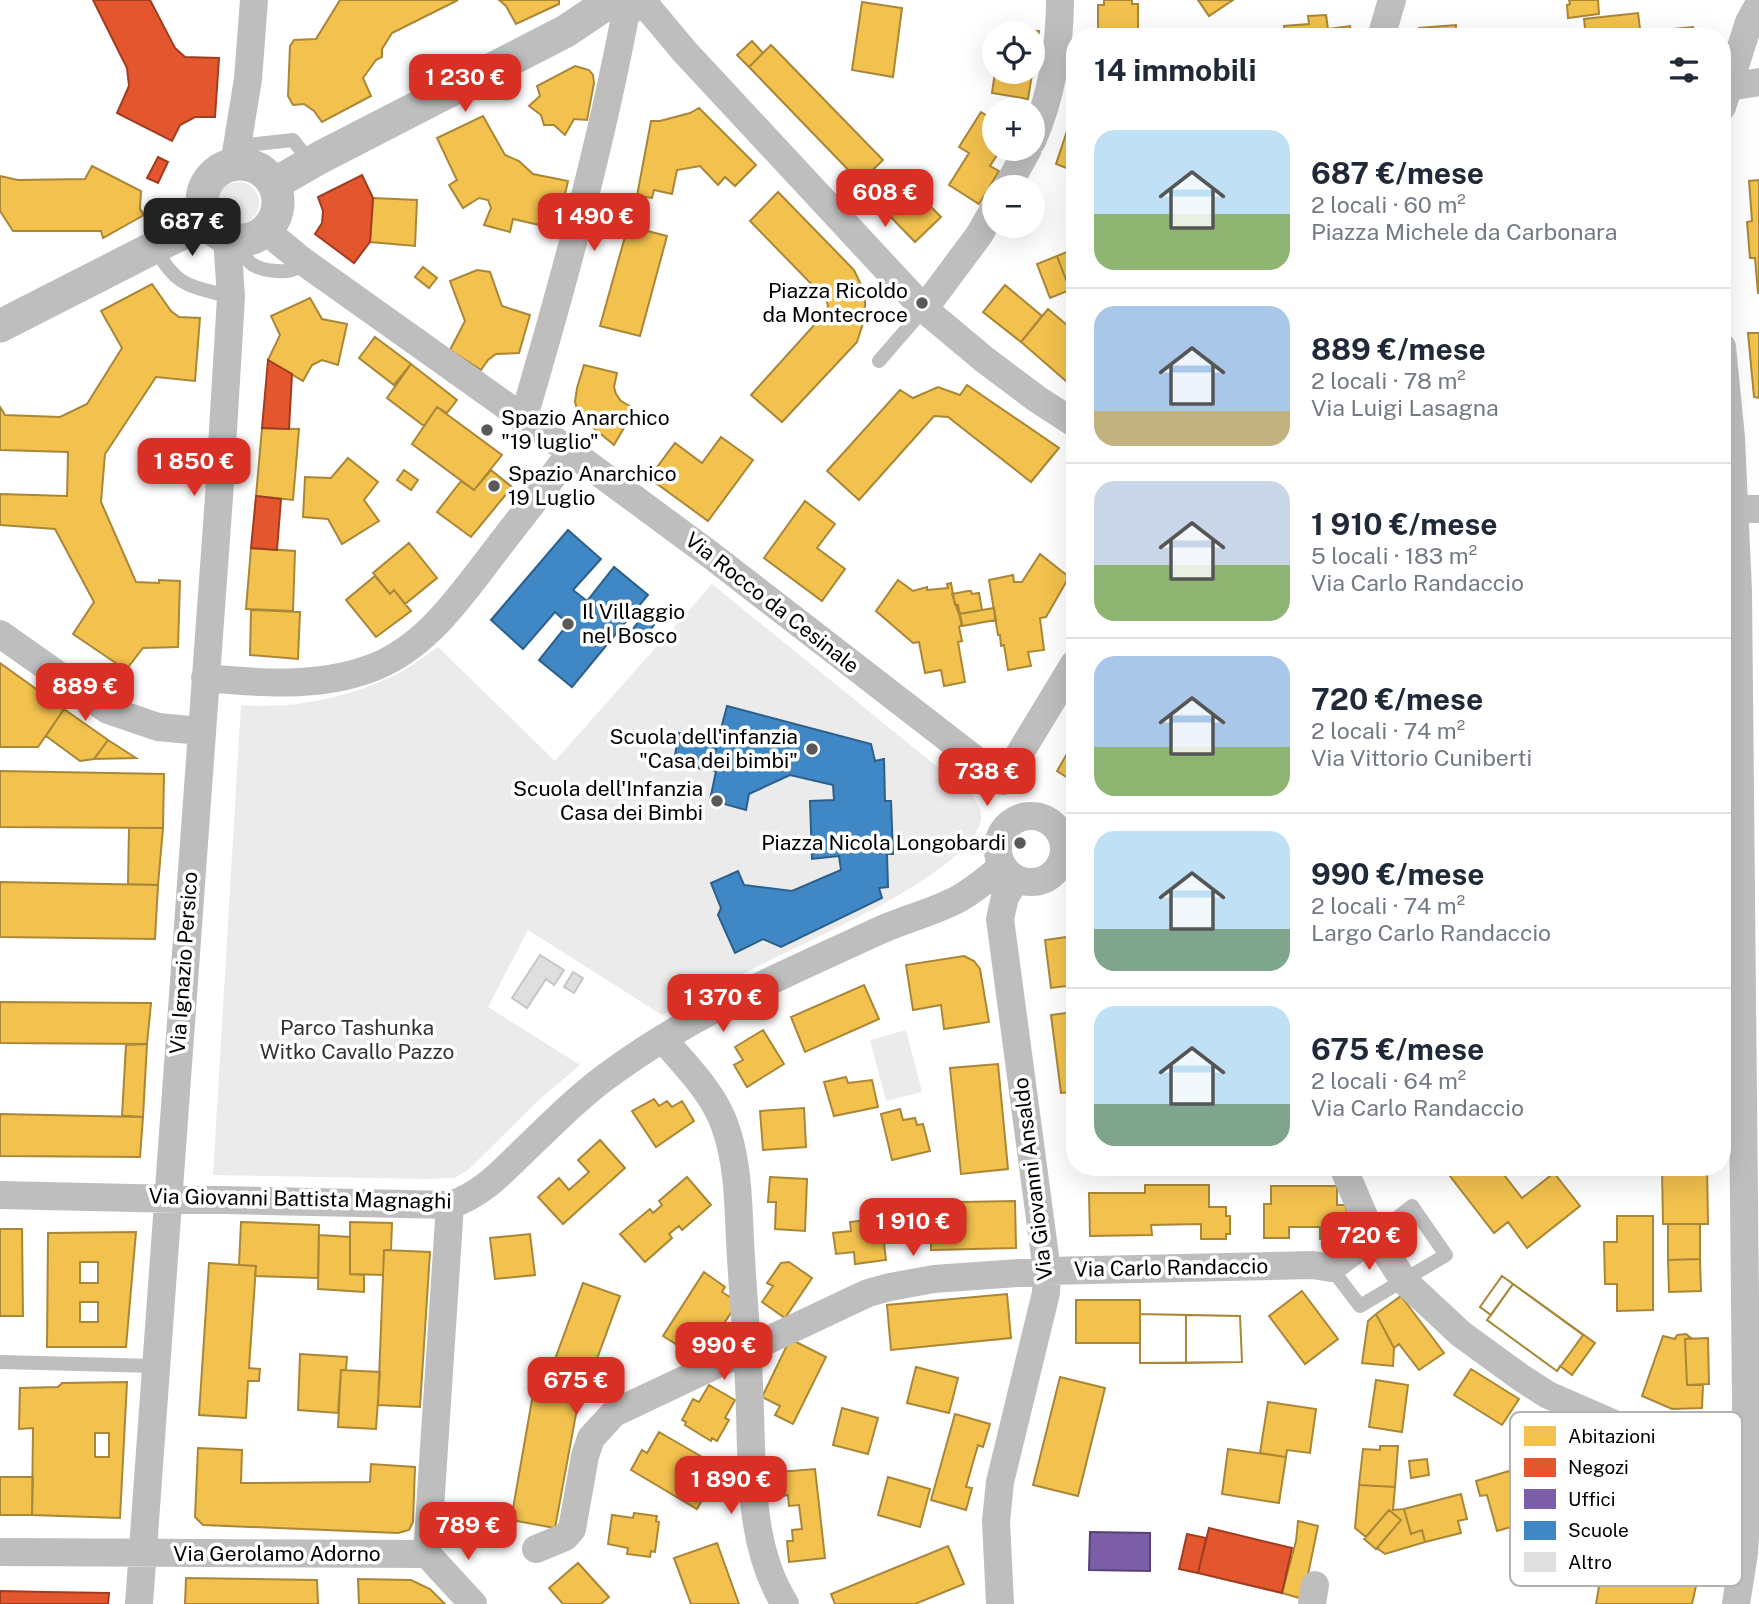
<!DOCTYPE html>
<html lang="it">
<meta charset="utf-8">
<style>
body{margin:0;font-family:"Public Sans",sans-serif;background:#f2f2f3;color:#1f2937;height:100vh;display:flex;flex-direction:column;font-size:26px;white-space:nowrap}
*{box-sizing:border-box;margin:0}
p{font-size:23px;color:#747a83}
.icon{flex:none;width:38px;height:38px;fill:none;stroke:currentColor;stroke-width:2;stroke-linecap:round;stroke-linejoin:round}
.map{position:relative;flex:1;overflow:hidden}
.details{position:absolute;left:1066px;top:28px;width:665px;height:1148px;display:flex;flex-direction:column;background:#fff;border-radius:28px;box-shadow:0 7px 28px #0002}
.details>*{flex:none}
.tools{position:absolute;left:982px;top:21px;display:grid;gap:14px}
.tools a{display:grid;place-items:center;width:63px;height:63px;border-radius:50%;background:#fff;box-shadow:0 7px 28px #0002;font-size:35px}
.price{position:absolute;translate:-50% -60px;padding:0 16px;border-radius:14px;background:#d93025;color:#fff;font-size:23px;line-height:46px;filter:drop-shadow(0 2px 4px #0008)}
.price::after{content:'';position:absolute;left:50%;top:42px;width:21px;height:16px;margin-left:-10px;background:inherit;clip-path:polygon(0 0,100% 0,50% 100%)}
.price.active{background:#222;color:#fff}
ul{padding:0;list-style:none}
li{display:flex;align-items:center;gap:21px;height:175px;padding:0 28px}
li+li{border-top:2px solid #e0e1e3}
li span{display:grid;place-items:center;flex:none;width:196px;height:140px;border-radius:21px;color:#555}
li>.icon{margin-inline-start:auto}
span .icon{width:84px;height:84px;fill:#fffc;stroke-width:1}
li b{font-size:30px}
h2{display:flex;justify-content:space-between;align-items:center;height:84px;padding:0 28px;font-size:30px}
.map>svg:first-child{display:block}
.green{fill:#ebebeb;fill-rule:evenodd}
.homes{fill:#f2c14e;stroke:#a98737;stroke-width:2;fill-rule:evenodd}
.shops{fill:#e4572e;stroke:#a03d20;stroke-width:2}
.offices{fill:#7b5ea7;stroke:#564275;stroke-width:2}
.schools{fill:#3f88c5;stroke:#2c5f8a;stroke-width:2}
.building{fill:#dfdfdf;stroke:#c6c6c6;stroke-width:2}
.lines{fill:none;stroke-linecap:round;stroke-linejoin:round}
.service{stroke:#bebebe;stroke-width:14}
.minor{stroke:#bebebe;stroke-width:28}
.tertiary{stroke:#bebebe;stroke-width:33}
.poi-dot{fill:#595959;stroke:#fff;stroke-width:2.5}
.labels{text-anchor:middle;stroke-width:7;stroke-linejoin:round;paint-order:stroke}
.poi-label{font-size:21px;fill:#000;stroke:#fff;text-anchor:end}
.street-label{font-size:21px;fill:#000;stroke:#fff}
.park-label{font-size:21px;fill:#323232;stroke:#fff}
.key{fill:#fff;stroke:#b2b2b2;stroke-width:2}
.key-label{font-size:19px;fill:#000}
</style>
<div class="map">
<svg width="1759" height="1604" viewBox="0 0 1759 1604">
<rect width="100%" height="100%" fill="#fff"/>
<path class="green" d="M217 203a21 21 0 1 1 42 0a21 21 0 1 1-42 0Z
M712 584 972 795C978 804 984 813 980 824 964 871 836 928 791 950 748 971 705 993 662 1015L528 930 488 1007 580 1065 542 1097 468 1170 454 1178 427 1179 213 1175 241 705C294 709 344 699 393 676 409 669 424 656 438 647L555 761ZM679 733 718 743 870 744 875 761 884 759 885 801H891L893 853 887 854 888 886 879 888 882 898 781 947 763 939 735 953 718 915 721 908 711 883 737 872 744 885 792 891 841 870 839 856 812 858 810 802 834 800 833 785 790 775 749 794 745 810 710 800 716 771 686 766V758L675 755Z
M906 1030 922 1092 886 1101 870 1040Z"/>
<path class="homes" d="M340 0H458L392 33 382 49V57L376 60 363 78 371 96 322 122 314 111 304 104 293 105 288 96 290 46 294 40 316 39Z
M499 0H559V4L516 24 506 6Z
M1104 0H1132V4H1138V29H1098V5H1104Z
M1198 0H1233L1209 16Z
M1569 0H1598L1599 14 1568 18 1567 5 1570 4Z
M862 2 902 8 893 77 852 70Z
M1638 13 1641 37H1586L1584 19Z
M1326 15 1328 29 1350 26 1352 37H1285L1284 26 1309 24 1308 16Z
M1456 25V37H1419V28Z
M1002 26 1039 31 1028 99 992 93 995 72H1032V33H1001Z
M1693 27 1694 37H1641V32Z
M752 41 763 53 749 67 737 55Z
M771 45 883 160 860 182 749 67Z
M575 66 589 70 593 75 594 83 587 120 574 119 565 135 554 125H544L541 115 529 106 540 96 537 86Z
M699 108 756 165 735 186 725 177 718 185 700 166 677 170 672 194 654 190 652 198 637 196 651 121H660L690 113Z
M1074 110V171L1056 164Z
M981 112 994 120V149H1001L990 166 999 171 979 204 949 185 969 153 959 147Z
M483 116 505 155 519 161 533 174 568 181 557 229 513 219 510 232 484 225 491 208 488 200 479 198 463 208 449 185 457 180 437 138Z
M92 166 141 191 140 209 144 215 103 238 101 231H13L0 211V176L18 180 85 179Z
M904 179 941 217 915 242 878 204Z
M1759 180V293H1758L1755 258H1750L1747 222 1752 221 1749 181Z
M778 192 854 270 865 293V317L857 342 782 422 751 395 826 312 828 306 826 299 750 221Z
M373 198 417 200 415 246 370 242Z
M628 226 667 236 640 336 600 326Z
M1074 249V288L1070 290 1057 256Z
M1057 256 1070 290 1050 298 1037 264Z
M423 267 437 278 429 288 415 277Z
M477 270 490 272 502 306 530 315 519 353 496 354 488 360 481 370 450 350 465 321 450 281Z
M152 284 171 311 179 317 200 318 195 381 156 377 105 454 101 502 136 582 159 583V580L180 581 178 647 143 648 126 670 73 634 94 602 55 529 0 525V494L67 496 68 452 0 450V407L5 415 60 417 87 404 122 348 101 311Z
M1005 285 1042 316 1021 342 983 312Z
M310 298 322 319 347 324 338 365 322 360 312 365 303 381 268 360 280 335 271 316Z
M1048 309 1074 331V388L1021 342Z
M1748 333H1759V398L1754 397Z
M375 337 411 364 394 385 359 358Z
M411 364 457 400 447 413 437 407 424 426 387 398Z
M584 365 617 373 614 387 616 394 621 401 635 409 614 445 579 416 575 402 577 388Z
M967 385 1059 448 1031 482 948 417 934 416 859 500 827 471 900 390 913 398 938 387 960 395Z
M437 407 502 455 474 490 412 444Z
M262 428 299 429 293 500 256 496Z
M721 437 753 460 708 521 649 478 675 443 702 463Z
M348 458 378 482 364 500 379 521 342 544 328 519 303 517 305 477 331 478Z
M404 470 418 480 411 490 397 480Z
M491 470 512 487 471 537 437 512 461 481 474 490Z
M805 501 835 524 817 548 845 569 822 601 764 558Z
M409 543 437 578 405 604 394 590 390 594 373 573Z
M251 548 295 551 293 611 246 609Z
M1040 554 1069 577 1046 617 1040 618 1044 650 1028 652 1031 666 1008 670 1004 645 1001 646 1000 635H998L989 580 1013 575 1014 582H1022Z
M375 576 390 594 394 590 411 611 376 637 346 600Z
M898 580 913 591 927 587V590L948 588 947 584 951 583 955 605H958L962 624 959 627 962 641 958 642 965 682 944 686 941 670 925 673 919 642 913 643 876 611Z
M968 591H971L972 594 979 593 982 610 959 614 952 594Z
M994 608 996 620 962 626 959 614Z
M251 610 300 612 298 659 250 655Z
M0 663 64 709 38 747H0Z
M64 709 108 740 94 759 80 761 46 736Z
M108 740 136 758 94 759Z
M1071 747 1074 749V782L1057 771Z
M0 771 164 774 163 828 0 827Z
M129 828H163L158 885 128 884Z
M0 882 158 885 155 939 0 937Z
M1074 936V985L1051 988 1045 940Z
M964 956 974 961 980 969 989 1022 944 1029 941 1005 913 1010 906 965Z
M864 985 879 1019 805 1052 791 1017Z
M0 1002 151 1003 147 1044 0 1043Z
M1074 1012V1092L1061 1093 1051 1015Z
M763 1030 784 1064 747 1087 734 1065 743 1060 735 1047Z
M147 1044 143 1117 122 1116 126 1045Z
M998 1064 1008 1169 961 1174 950 1068Z
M846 1077 848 1083 872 1080 878 1107 834 1116 824 1082Z
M654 1099 659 1106 667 1101 672 1107 682 1101 694 1121 656 1147 632 1111Z
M804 1108 806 1147 763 1150 760 1111Z
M900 1109 903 1120 915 1118 917 1125 923 1124 930 1151 892 1160 881 1114Z
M0 1114 143 1117 140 1157 0 1156Z
M600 1140 625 1168 563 1224 538 1197 559 1178 569 1190 589 1172 578 1160Z
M1451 1167H1498L1522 1198 1554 1173 1580 1206 1527 1248 1508 1222 1494 1233 1446 1171Z
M1662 1167H1707L1708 1224H1663Z
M687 1177 711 1205 682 1230 679 1226 669 1234 672 1238 645 1262 620 1234 650 1209 653 1213 662 1205 659 1201Z
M770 1177 807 1179 805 1231 775 1229 776 1202H768Z
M1145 1185H1209V1207H1226V1216H1230V1234H1226V1239H1201V1224L1151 1225 1152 1235 1090 1236 1089 1193H1145Z
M1271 1186H1337V1205H1345L1353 1232 1344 1239H1320V1227H1289V1238H1264V1204H1271Z
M1015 1201 1016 1248 931 1250V1234H908L907 1203Z
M1617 1216H1653V1310L1617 1311V1284H1605L1604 1242H1617Z
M881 1218 886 1260 855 1264 854 1252 836 1254 833 1233 851 1231 850 1222Z
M241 1222 319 1225 318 1278 255 1276 256 1266 239 1265Z
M350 1222 392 1223 391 1250H384L383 1275 350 1274Z
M1668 1224H1700V1259L1668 1260Z
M0 1229H22L23 1316H0Z
M136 1232 126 1347H47L48 1233ZM80 1262H98V1283H80ZM80 1302H98V1322H80Z
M530 1234 535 1275 495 1279 490 1238Z
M319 1235 350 1237V1274L364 1275V1292L318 1289Z
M384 1250 430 1252 420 1407 378 1405Z
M1700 1259 1701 1291 1669 1292 1668 1260Z
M789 1262 812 1278 785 1318 762 1302 773 1286 767 1283 781 1263Z
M209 1263 256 1266 249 1368 260 1369 259 1381H248L246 1418 199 1415Z
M704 1272 725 1287 722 1292 738 1302 704 1354 689 1344 685 1350 663 1336Z
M1502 1276 1595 1343 1572 1375 1560 1366 1557 1371 1487 1320 1491 1315 1480 1307Z
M1502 1276 1513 1284 1491 1315 1480 1307Z
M583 1283 620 1296 591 1375 554 1362Z
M1513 1284 1583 1335 1557 1371 1487 1320Z
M1302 1291 1338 1339 1305 1364 1269 1316Z
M1007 1294 1011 1338 891 1350 887 1305Z
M1401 1296 1444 1353 1419 1370 1399 1344 1394 1348 1376 1314Z
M1076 1300H1140V1343H1076Z
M1140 1314 1240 1316 1242 1362 1140 1363Z
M1140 1314 1186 1315V1363H1140Z
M1376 1314 1394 1348 1393 1366 1362 1363 1368 1321Z
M1186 1315 1240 1316 1242 1362 1186 1363Z
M1686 1334 1691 1338 1685 1339 1687 1385H1703L1702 1408 1672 1409 1642 1396 1663 1336 1675 1339 1677 1335Z
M1708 1338 1709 1384 1687 1385 1685 1339Z
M790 1339 826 1357 793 1424 775 1415 780 1406 762 1397Z
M300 1354 347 1357 346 1370H341L338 1413 298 1410Z
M916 1367 958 1378 949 1413 907 1403Z
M1471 1369 1519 1399 1502 1425 1454 1395Z
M341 1370 380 1372 376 1429 338 1427Z
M1060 1377 1105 1388 1078 1496 1033 1485Z
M1376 1380 1408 1385 1402 1432 1369 1427Z
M127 1382 120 1518 32 1515 33 1428 19 1429 20 1388 58 1387 62 1383ZM95 1433H109V1457H95Z
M709 1385 735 1400 725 1418 729 1420 717 1441 712 1438 711 1441 685 1425 686 1422 682 1420 693 1399 699 1402Z
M533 1394 578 1403 555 1528 511 1520Z
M1268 1402 1316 1409 1310 1453 1287 1450 1286 1457 1260 1453Z
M842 1408 878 1418 868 1454 833 1445Z
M955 1414 990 1424 983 1447 978 1445 966 1487 972 1488 966 1510 931 1500Z
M659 1432 716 1465 704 1486 709 1488 697 1509 631 1470 642 1450 647 1453Z
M1380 1446H1398L1395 1487 1359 1485 1363 1449 1380 1450Z
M198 1448 242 1450 241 1483 370 1482 371 1464 415 1467 413 1522 409 1530 398 1533 203 1525 195 1517Z
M1228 1449 1286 1457 1279 1503 1222 1494Z
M1427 1459 1429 1475 1411 1478 1409 1461Z
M815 1469 825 1558 789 1562 787 1541H793L792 1530 802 1529 799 1505 789 1506 788 1495 782 1496 779 1472Z
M1509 1471 1514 1487 1542 1479 1552 1515 1497 1531 1487 1495 1480 1496 1476 1481Z
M0 1477H33L32 1515H0Z
M888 1477 930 1489 920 1527 878 1515Z
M1359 1485 1395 1487 1393 1510 1404 1509 1411 1534 1422 1530 1425 1542 1385 1554 1377 1548 1401 1520 1389 1510 1366 1537 1355 1528Z
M1461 1494 1467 1519 1458 1521 1461 1533 1425 1542 1422 1530 1411 1534 1404 1509Z
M1389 1510 1401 1520 1376 1549 1364 1539Z
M634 1513 657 1516 656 1521 659 1522 655 1552 651 1551 650 1557 627 1554 628 1548 608 1544 612 1515 633 1518Z
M1298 1521 1318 1526 1303 1599 1282 1593 1296 1541Z
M717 1543 739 1604H691L674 1558Z
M948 1546 964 1584 915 1604H835L831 1594Z
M578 1563 609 1597 601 1604H563L549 1588Z
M1602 1569 1696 1586 1692 1604H1596Z
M186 1578 317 1580 318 1604H185Z
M358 1579 411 1580 430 1589 445 1604H359Z"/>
<path class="shops" d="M93 0H150L175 48 185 57 219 58 215 117H195L180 125 172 141 117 113 129 86 127 68Z
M158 157 168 162 158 183 147 178Z
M362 175 373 198 370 242 354 263 315 234 322 223 323 211 318 197Z
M268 360 292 374 289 429 262 428Z
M256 496 281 499 277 550 251 548Z
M1209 1528 1292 1548 1282 1593 1198 1573Z
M1187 1534 1206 1538 1198 1573 1179 1569Z
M0 1591 46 1592 109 1593 108 1604H0Z"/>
<path class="offices" d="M1090 1532 1150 1533V1571L1089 1570Z"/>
<path class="schools" d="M568 530 601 559 573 590 587 601 614 567 648 595 572 687 539 660 568 624 555 612 523 649 491 620Z
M643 616 654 625 644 638 632 630Z
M727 706 871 744 875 761 884 759 885 801H891L893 854H887L888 887 879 888 882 898 781 947 763 939 735 953 718 915 721 908 711 883 738 871 744 885 792 891 841 870 839 856 812 859 810 801 834 800 833 785 790 775 749 794 746 810 710 800 716 771 710 770Z
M679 733 718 743 710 770 685 766 686 758 675 755Z"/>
<path class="building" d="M540 955 564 970 554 985 546 979 527 1008 512 998Z
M573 972 583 978 574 993 564 987Z"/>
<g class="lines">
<path class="service" d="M237 146 293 140 311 163
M234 241C247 262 252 270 278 271 290 272 295 270 304 262
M155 247C176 288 191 286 231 297
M879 361 924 309
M1331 1268 1360 1306 1446 1255 1412 1206 1374 1236
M0 1362 156 1366"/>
<path class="minor" d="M643 2 685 52 924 309 985 360 1037 399 1074 423
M1381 37 1392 0
M1722 88 1759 82
M1722 107 1749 22 1759 4
M1032 141C1051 99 1060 46 1060 0
M234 165 248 79 254 0
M1007 187 1028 149
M266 231 304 262 571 452 712 556 1003 781
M924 309 979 235 994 209
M1722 347 1731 438 1738 591 1747 1503 1744 1553 1736 1604
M523 420C563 284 601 146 627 6
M1722 511 1732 508 1759 509
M0 634 108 710 158 727 201 731
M205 678C259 683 317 688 369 669 426 649 461 595 496 550 521 517 547 485 571 452
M1003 781 1074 664
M998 849a33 33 0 1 1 66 0a33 33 0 1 1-66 0Z
M663 1039C685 1065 714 1093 725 1126 740 1168 738 1214 741 1258 744 1309 749 1361 750 1412 752 1476 750 1548 785 1604
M1343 1167 1366 1221 1404 1281 1461 1334 1520 1377 1548 1395 1617 1425 1675 1434H1759
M0 1195 450 1205C485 1194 508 1165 534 1141 559 1117 585 1091 614 1071 692 1014 784 974 872 934 900 920 933 913 960 898 976 889 989 877 1003 866
M536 1549 565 1537 572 1529 585 1456 591 1438 614 1413 868 1293 890 1287 934 1279 1047 1271 1313 1265 1331 1268 1374 1236
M0 1552 427 1554 473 1604
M427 1554 450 1205
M139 1604 219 497 231 297 227 239
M1000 1604 996 1521 1000 1482 1046 1293 1047 1271 1000 919 1005 897 1016 879
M1312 1604 1315 1585"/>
<path class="tertiary" d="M616 0C625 8 636 8 644 0
M202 202a38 38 0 1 1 76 0a38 38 0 1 1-76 0Z
M274 184 321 157 566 31 612 0
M0 326 206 221"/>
</g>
<g class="poi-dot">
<circle cx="922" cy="303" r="7"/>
<circle cx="487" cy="430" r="7"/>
<circle cx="494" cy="486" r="7"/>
<circle cx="568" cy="624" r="7"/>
<circle cx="812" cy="749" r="7"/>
<circle cx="717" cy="801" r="7"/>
<circle cx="1020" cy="843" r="7"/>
</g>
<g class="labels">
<g class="poi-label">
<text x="908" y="298">Piazza Ricoldo<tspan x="908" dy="24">da Montecroce</tspan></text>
<text x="501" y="425" text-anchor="start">Spazio Anarchico<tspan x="501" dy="24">"19 luglio"</tspan></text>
<text x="508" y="481" text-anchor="start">Spazio Anarchico<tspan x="508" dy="24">19 Luglio</tspan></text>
<text x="582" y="619" text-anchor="start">Il Villaggio<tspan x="582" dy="24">nel Bosco</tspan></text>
<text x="798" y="744">Scuola dell'infanzia<tspan x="798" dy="24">"Casa dei bimbi"</tspan></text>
<text x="703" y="796">Scuola dell'Infanzia<tspan x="703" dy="24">Casa dei Bimbi</tspan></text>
<text x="1006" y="850">Piazza Nicola Longobardi</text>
</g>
<g class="street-label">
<text transform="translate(772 603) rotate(38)" y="7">Via Rocco da Cesinale</text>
<text transform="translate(184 963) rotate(-86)" y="7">Via Ignazio Persico</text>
<text transform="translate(1033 1179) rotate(-97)" y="7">Via Giovanni Ansaldo</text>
<text transform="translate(300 1199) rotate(1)" y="7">Via Giovanni Battista Magnaghi</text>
<text transform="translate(1171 1268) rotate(-1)" y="7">Via Carlo Randaccio</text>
<text x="277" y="1561">Via Gerolamo Adorno</text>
</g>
<g class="park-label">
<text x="357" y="1035">Parco Tashunka<tspan x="357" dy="24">Witko Cavallo Pazzo</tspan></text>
</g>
</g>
<rect x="1510" y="1412" width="232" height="174" rx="10" class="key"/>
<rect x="1524" y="1426" width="32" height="20" fill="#f2c14e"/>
<rect x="1524" y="1458" width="32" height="19" fill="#e4572e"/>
<rect x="1524" y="1489" width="32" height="20" fill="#7b5ea7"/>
<rect x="1524" y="1521" width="32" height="19" fill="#3f88c5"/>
<rect x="1524" y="1552" width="32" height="20" fill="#dfdfdf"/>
<g class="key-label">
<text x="1568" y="1443">Abitazioni</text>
<text x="1568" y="1474">Negozi</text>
<text x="1568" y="1506">Uffici</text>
<text x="1568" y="1537">Scuole</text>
<text x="1568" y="1569">Altro</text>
</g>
</svg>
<div class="tools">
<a><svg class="icon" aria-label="locate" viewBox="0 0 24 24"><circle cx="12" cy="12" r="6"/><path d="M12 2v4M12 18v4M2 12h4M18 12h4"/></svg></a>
<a>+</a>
<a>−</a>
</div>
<b class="price" style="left:465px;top:114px">1 230 €</b>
<b class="price" style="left:885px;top:229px">608 €</b>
<b class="price" style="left:594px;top:253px">1 490 €</b>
<b class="price active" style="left:192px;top:258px">687 €</b>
<b class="price" style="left:194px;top:498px">1 850 €</b>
<b class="price" style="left:85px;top:723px">889 €</b>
<b class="price" style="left:987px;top:808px">738 €</b>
<b class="price" style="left:723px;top:1034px">1 370 €</b>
<b class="price" style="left:913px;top:1258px">1 910 €</b>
<b class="price" style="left:1369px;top:1272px">720 €</b>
<b class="price" style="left:724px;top:1382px">990 €</b>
<b class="price" style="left:576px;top:1417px">675 €</b>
<b class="price" style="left:731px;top:1516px">1 890 €</b>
<b class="price" style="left:468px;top:1562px">789 €</b>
<section class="details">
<h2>14 immobili<svg class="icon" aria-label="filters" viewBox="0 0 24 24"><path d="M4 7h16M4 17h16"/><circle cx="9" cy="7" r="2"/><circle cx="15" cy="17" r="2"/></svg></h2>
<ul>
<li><span style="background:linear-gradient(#bfe0f5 60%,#8fb573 0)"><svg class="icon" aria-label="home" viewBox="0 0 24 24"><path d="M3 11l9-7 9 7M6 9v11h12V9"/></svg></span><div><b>687 €/mese</b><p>2 locali · 60 m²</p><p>Piazza Michele da Carbonara</p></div></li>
<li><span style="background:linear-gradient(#a9c7e8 75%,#c2b280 0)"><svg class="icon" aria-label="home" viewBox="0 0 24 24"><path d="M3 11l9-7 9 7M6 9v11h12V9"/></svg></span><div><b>889 €/mese</b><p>2 locali · 78 m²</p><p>Via Luigi Lasagna</p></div></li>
<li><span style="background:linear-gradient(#c9d6e8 60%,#8fb573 0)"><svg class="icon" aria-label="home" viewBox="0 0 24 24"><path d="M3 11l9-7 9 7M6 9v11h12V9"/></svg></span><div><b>1 910 €/mese</b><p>5 locali · 183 m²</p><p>Via Carlo Randaccio</p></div></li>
<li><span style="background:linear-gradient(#a9c7e8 65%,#8fb573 0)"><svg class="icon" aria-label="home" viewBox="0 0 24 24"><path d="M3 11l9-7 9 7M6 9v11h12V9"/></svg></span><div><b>720 €/mese</b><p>2 locali · 74 m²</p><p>Via Vittorio Cuniberti</p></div></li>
<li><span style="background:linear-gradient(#bfe0f5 70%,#7fa58c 0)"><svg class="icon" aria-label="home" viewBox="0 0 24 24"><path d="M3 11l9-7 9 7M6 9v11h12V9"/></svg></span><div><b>990 €/mese</b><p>2 locali · 74 m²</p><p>Largo Carlo Randaccio</p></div></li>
<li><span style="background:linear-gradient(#bfe0f5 70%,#7fa58c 0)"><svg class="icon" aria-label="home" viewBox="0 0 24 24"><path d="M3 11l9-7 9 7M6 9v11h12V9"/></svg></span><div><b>675 €/mese</b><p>2 locali · 64 m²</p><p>Via Carlo Randaccio</p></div></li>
</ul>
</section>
</div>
